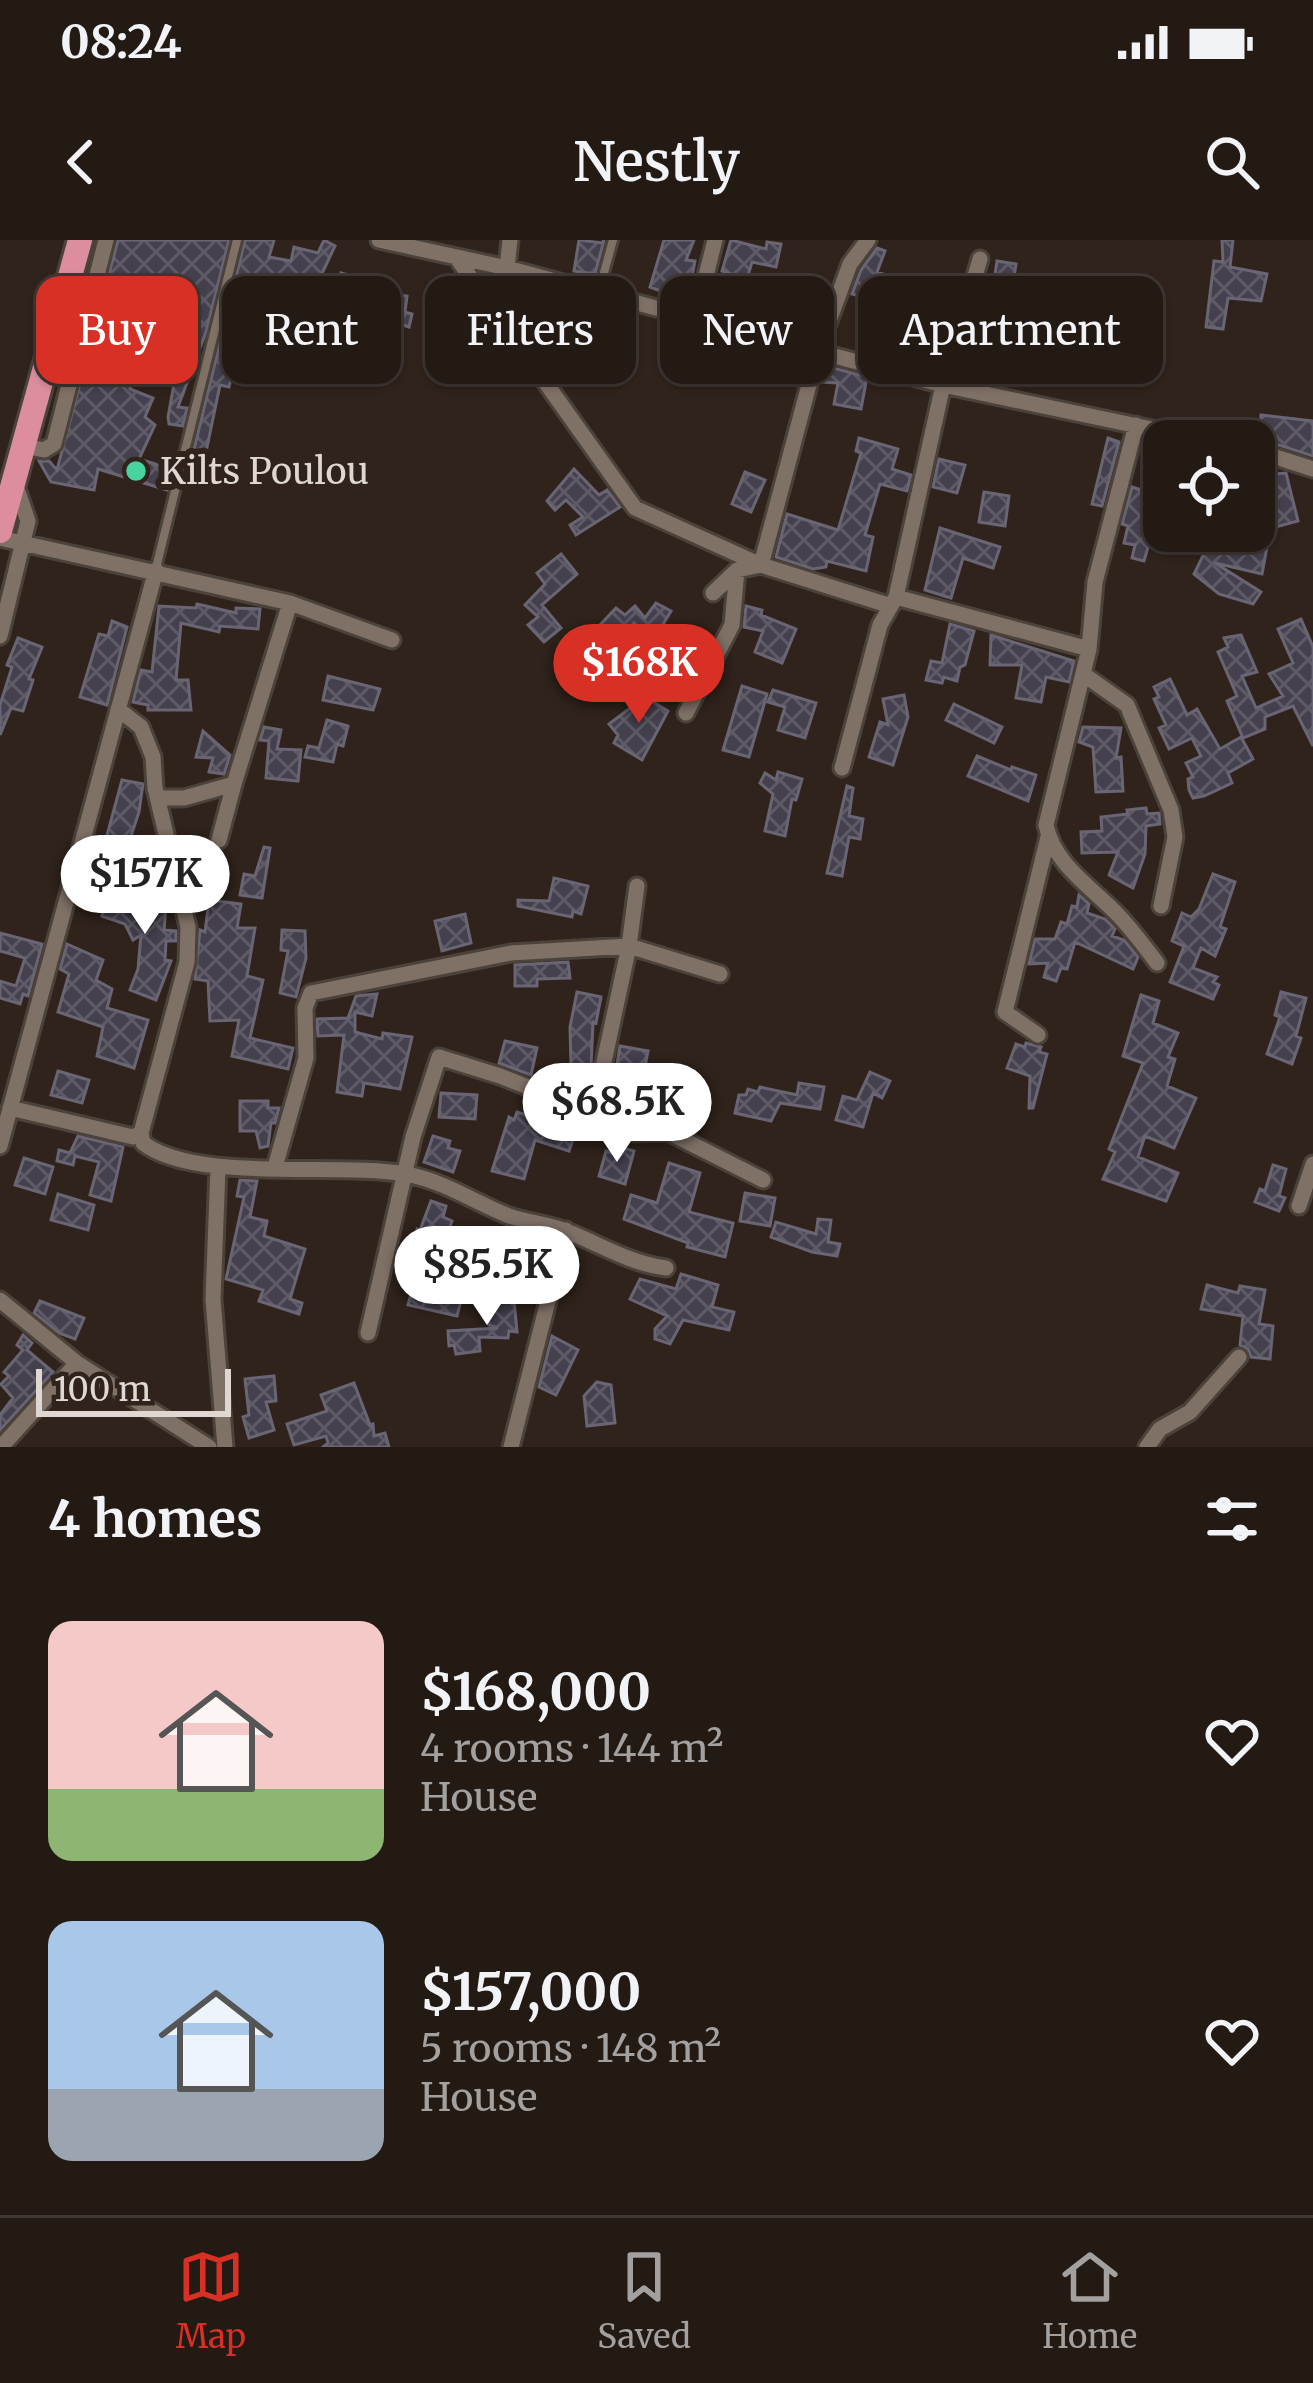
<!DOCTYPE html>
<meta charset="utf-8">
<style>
body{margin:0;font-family:Merriweather,serif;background:#2f2722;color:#f1f3f6;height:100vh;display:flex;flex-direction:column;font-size:45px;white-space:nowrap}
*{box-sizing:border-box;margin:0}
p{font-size:39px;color:#a3a1a0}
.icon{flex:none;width:66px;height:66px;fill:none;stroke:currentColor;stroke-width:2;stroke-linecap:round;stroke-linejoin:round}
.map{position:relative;height:1207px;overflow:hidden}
.drawer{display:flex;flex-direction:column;background:#231a14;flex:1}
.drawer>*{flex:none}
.top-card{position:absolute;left:36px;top:36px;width:1242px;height:108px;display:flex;gap:24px}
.fabs{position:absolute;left:1143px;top:180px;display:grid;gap:24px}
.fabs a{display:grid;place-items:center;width:132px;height:132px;border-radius:24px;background:#231a14;box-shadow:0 3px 9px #0004,0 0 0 3px #403834;font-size:60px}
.scale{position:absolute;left:36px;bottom:30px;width:195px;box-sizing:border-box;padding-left:12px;border:6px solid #dfd7d1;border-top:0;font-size:33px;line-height:42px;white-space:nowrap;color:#dfd7d1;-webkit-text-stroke:9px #2f231b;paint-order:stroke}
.price{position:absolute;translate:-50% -102px;padding:0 27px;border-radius:42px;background:#fff;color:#222;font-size:39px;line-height:78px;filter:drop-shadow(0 3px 6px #0008)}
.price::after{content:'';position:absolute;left:50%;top:72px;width:36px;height:27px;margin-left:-18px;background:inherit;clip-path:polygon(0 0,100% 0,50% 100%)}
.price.selected{background:#d93025;color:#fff}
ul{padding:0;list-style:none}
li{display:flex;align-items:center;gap:36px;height:300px;padding:0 48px}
li span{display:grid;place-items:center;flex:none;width:336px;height:240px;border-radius:24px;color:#555}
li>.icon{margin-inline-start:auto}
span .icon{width:144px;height:144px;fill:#fffc;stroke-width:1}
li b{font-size:51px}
h2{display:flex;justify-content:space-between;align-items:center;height:144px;padding:0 48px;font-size:51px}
.tag{padding:0 42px;border-radius:24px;background:#231a14;box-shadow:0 3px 9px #0004,0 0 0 3px #403834;font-size:42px;line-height:108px}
.tag.selected{background:#d93025;color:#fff}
.status{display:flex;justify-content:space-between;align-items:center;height:84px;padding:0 60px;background:#231a14;direction:ltr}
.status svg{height:33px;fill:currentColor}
header{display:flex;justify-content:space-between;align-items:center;height:156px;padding:0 48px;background:#231a14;font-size:54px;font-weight:600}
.menu{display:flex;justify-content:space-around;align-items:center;height:168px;border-top:3px solid #403834;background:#231a14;font-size:33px;color:#a3a1a0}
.menu a{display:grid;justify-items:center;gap:6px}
.menu .selected{color:#d93025}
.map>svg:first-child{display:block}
.building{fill:url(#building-cross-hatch);stroke:#696574;stroke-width:3}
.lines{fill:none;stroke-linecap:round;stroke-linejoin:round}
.service-casing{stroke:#4b423a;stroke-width:14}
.minor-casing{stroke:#4b423a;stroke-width:21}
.trunk-casing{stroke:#4b423a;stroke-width:30}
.service{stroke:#807167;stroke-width:8}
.minor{stroke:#807167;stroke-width:15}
.trunk{stroke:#dc8e9e;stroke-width:24}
.poi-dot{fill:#47d49e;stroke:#2f231b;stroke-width:4.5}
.labels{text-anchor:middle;stroke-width:12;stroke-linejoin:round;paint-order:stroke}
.poi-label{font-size:36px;fill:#dfd7d1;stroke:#2f231b;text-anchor:start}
</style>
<div class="status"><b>08:24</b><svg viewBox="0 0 49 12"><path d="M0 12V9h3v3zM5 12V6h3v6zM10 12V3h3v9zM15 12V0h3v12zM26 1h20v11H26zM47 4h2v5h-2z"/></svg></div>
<header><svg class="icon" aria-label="back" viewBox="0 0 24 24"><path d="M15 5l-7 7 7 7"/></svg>Nestly<svg class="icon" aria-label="search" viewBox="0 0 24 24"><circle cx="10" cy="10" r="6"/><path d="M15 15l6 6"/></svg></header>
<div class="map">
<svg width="1313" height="1207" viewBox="0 0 1313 1207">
<defs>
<pattern id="building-cross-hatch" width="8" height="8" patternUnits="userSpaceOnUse" patternTransform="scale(3)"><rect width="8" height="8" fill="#44404e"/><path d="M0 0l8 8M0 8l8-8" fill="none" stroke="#5f5b66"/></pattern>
</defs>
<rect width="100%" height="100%" fill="#2f231b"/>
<path class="building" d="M118 0H229L206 92 178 167 187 168 183 186 169 184 168 177 182 100 176 98 163 132 136 127 132 136 130 149 153 158 145 177 155 185 139 219 172 229 167 250 98 229 94 250 51 242 39 221H49L57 230Z
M245 0H274L269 17 291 21 294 7 318 13 324 0 335 6 308 63 329 69 328 73 343 74 342 85 312 78V86L298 85 295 116 280 114 269 144 258 141 261 135 233 128 229 147 220 145 200 241 187 238Z
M579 0 602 3 604 0 595 34 574 31Z
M664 0H694L686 20 695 21 687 61 650 47Z
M731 0 766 9 767 2 781 4 776 27 752 22 747 39 722 31Z
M1222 0H1233L1230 27 1267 34 1261 61 1228 58 1223 89 1206 87 1214 21 1223 22Z
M877 8 885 11 877 32 883 34 874 60 852 54 861 30Z
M997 21 1016 24 1014 37 1054 40 1053 64H1048V72L1021 70 1023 51 993 48Z
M341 33 381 43 378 53 407 56 405 72 412 74 409 87 400 84 388 123 368 117 375 93H363V75L352 71 359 50 340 49Z
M503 39 549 63 551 52 560 55 558 72 602 79 603 66 627 73 626 90 592 88 577 134 561 131 569 101 546 123 525 93 531 88 518 79 524 70 497 53Z
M769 49 821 67 812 92 800 88 802 81 763 69Z
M1036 105 1052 108 1047 138 1021 133 1026 107 1035 108Z
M826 126 867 137 861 169 834 164 838 143 822 142Z
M1261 175 1313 181V216L1260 199Z
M859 198 898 209 892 229 911 235 907 251 880 244 865 295 873 297 866 331 827 321 826 327 813 329 776 317 787 274 838 290 861 213 856 211Z
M1108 198 1119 202 1102 266 1092 264Z
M939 219 965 225 957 253 933 247Z
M574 229 599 255 607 250 620 267 576 295 570 285 583 277 566 260 555 270 547 261Z
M745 232 765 240 751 272 732 264Z
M1286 233 1298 281 1272 288 1260 235Z
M1132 247 1151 253 1149 262 1160 266 1144 321 1132 318 1135 305 1124 303 1128 286 1122 284Z
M984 252 1009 256 1005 286 979 282Z
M940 288 1000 307 993 328 963 318 951 358 925 350Z
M1215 291H1242V295L1228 298 1267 307 1262 334 1215 323 1261 352 1253 364 1219 354 1194 334Z
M561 314 577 334 542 365 561 388 544 402 528 385 538 377 525 365 545 344 537 333Z
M656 363 671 371 659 391 671 402 663 411 634 383 618 401 600 385 616 368 625 375 635 366 645 378Z
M197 364 236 373V368L260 369 258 389 220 386 219 392 181 383 176 440H188L191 470H148V465L133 462 141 430 152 432 159 366 196 368Z
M746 366 762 370 761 375 796 389 782 423 755 412 763 391 744 387Z
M1301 379 1313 407V506L1293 466 1265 477V489L1243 498 1227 461 1237 456 1218 412 1228 407 1224 398 1241 395 1257 432 1242 436 1256 468 1283 456 1269 434 1293 423 1278 389Z
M112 381 127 387 107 465 80 457 99 394 108 396Z
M950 384 974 391 965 425 960 427 957 441 944 437 942 443 926 440 931 421 942 423Z
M991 395 1074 421 1069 442 1046 437 1041 462 1016 458 1022 425H990Z
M18 398 42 407 29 439 33 440 23 471 11 468 0 495V465L12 427 7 425Z
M328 436 380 449 373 470 323 460Z
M1170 439 1187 475 1197 469 1220 509 1241 497 1253 519 1228 533 1232 543 1204 556 1193 558 1189 550 1188 539 1193 537 1186 523 1201 516 1192 498 1169 509 1159 488 1166 485 1154 459 1159 457 1154 447Z
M742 446 767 454 749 517 723 510Z
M773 450 816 463 805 498 778 490 785 467 768 462Z
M639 453 668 471 642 520 614 503 618 495 609 484 633 466 630 463Z
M904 455 908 477 893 525 869 517 880 482 888 485 883 459Z
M954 464 1002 487 994 503 946 480Z
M327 480 348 486 343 506 337 504 333 522 305 517 308 506 319 508Z
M264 487 281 490 277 509 301 510 298 541 266 538 269 501 260 500Z
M1083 487 1121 488 1116 518 1121 517 1123 551 1096 552 1093 507 1079 502Z
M203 491 230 515 224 534 209 532 213 518 196 517Z
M977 516 1011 530 1012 527 1036 535 1028 561 968 536Z
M778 532 802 539 796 560 792 559 785 596 765 591 773 554 760 543 765 533 776 540Z
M122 540 143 544 139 572 128 605 150 623 103 610Z
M847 546 853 548 849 576 863 579 860 599 849 597 842 636 827 633Z
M1146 568 1147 574 1159 573 1160 584 1146 586 1145 614 1133 648 1109 635 1118 612 1082 613 1081 592 1102 591 1101 577 1128 574 1127 570Z
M264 607 270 608 262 658 240 655 244 634 255 636Z
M1213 634 1235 642 1220 687 1226 689 1215 716 1201 708 1193 728 1217 737 1213 742 1219 745 1213 759 1170 742 1184 706 1172 701 1182 673 1191 677 1199 669Z
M554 638 588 646 581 674 573 671 572 677 518 666V660L549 661Z
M110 652 139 661V654L167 656 164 690 176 691V701H166L165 720 171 721 156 760 130 750 138 729 141 695 133 700 125 684 102 676Z
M1079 655 1089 664 1087 673 1105 679 1115 689 1112 696 1124 700 1138 717 1133 729 1075 702 1067 729 1061 728 1056 741 1044 737 1048 723 1029 724 1035 699H1055L1061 682 1067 684 1072 666 1077 667Z
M209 660 241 664 237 688H255L247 736 263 740 250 798 293 808 288 829 232 816 239 780 210 781 208 741 195 739 200 690 205 692Z
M465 674 471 703 442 711 435 681Z
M282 690 305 691 306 718 296 757 280 753 288 711 281 710Z
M0 693 42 704 28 756 23 754 20 764 0 758V741L16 746 25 718 0 711Z
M67 704 103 720 96 740 112 749 107 768 148 780 134 828 97 816 103 787 58 772 69 734 60 729Z
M568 722 570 738 537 739V746H515V725Z
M577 752 601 757 596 783 593 782 591 827H571L570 787Z
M1281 752 1306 758 1296 796 1301 798 1292 824 1267 814 1280 777 1275 775Z
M377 754 372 776 355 772V792L382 799 383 793 412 797 400 849 364 843 362 856 337 852 344 795 318 796 317 779 348 778 356 756Z
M1141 755 1159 761 1153 783 1178 793 1168 817 1175 819 1167 846 1196 858 1174 908 1145 896 1138 917 1178 933 1166 961 1103 939 1115 912 1109 909 1143 823 1123 816Z
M505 801 537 808 531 835 499 823Z
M1026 803 1041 807 1039 812 1047 814 1033 868H1029L1030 836 1007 828 1016 804 1025 807Z
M620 806 648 811 642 842 615 837Z
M58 831 89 840 82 863 51 855Z
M870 832 890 841 882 858 873 853 863 887 836 880 843 856 857 860Z
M799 843 824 847 820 869 780 863 771 881 735 873 739 855H746L748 849 758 852 760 847 797 855Z
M441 853 477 855 475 879 439 877Z
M240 861H268V868H279L275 883H271L268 906 260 908 256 891H240Z
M517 872 576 891 569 911 535 900 524 939 492 931 509 877 514 880Z
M78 896 123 907 111 961 90 955 99 922 75 916 73 925 57 921 59 910 70 913Z
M433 896 450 901 448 908 460 911 453 932 424 922Z
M616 906 634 911 625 944 599 936 606 911 614 914Z
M24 918 53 927 45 954 15 945Z
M669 923 700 933 689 972 733 983 725 1017 687 1007 688 1003 624 979 631 955 657 963Z
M1273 925 1286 929 1279 956 1285 958 1279 971 1255 962 1260 949 1265 951Z
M240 940 257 941 250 977 267 981 264 996 305 1009 290 1059 302 1063 299 1074 259 1061 263 1050 226 1039 244 957 237 956Z
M745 953 775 958 770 986 740 981Z
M58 954 94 965 88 990 51 980Z
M431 961 446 966 443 977 452 981 446 997 458 1000 445 1044 464 1050 457 1076 408 1065 419 1024 408 1022 417 989 420 990Z
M818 979 831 980 828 1002 840 1004 837 1016 812 1012 771 997 776 982 816 994Z
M681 1034 718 1045 712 1067 734 1072 729 1090 683 1080 670 1104 655 1099V1089L667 1076 630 1059 640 1039 676 1049Z
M1207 1045 1238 1053 1240 1046 1265 1050 1259 1084 1273 1086 1270 1119 1251 1117 1248 1109 1240 1105 1243 1076 1201 1069Z
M490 1059 514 1060 517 1092 509 1091 508 1098 479 1097 480 1111 456 1114 454 1105 449 1106 448 1091 498 1088 489 1085Z
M40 1061 84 1078 75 1099 59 1093 34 1073Z
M23 1095 32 1103 27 1110 53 1132 0 1190V1175L13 1158 1 1144 9 1136 4 1132 23 1110 17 1105Z
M552 1096 578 1110 556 1155 539 1147Z
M274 1136 276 1161 266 1162 274 1190 249 1198 243 1177 249 1175 245 1139Z
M597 1142 611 1145 615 1183 587 1186 584 1156Z
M354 1143 370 1185 373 1184 374 1196 385 1193 389 1207H323L328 1203 326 1196 294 1205 287 1184 327 1171 321 1155Z"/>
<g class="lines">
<defs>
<path id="service" d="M599 51 613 0
M156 328 237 0"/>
<path id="minor" d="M379 0 507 28 943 145 1209 201
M456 17 635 268 761 325 818 111 850 24 868 0
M507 28 510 0
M695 79 715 0
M1136 185 1095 342 1089 409 1046 585C1054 625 1093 648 1120 677 1133 691 1145 707 1157 723
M24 206 44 210 54 204 106 0
M1254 210 1313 229
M0 298 290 363 234 544 184 558H160
M713 353 737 330 761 325 891 366
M896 357 1089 409
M290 363 392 400
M0 396 28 281 15 243
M1083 434 1127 465 1171 570 1175 597 1161 666
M118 469 141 487 153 517 155 548 188 687 187 722 141 893 143 903C194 943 337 922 406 934 444 941 474 962 509 976 529 983 552 984 571 993 603 1006 632 1024 666 1028
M686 473 732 385 737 330
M842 528 880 385 896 357 943 145 980 19
M219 600 234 544
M1038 795 1005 772 1048 597
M10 868 133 897 141 893
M593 873 626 893 668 892 763 940
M0 906 156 330
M275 927 306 818 305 768 311 753 511 713 629 706 720 734
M218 928 213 1059 225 1207
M1299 966 1313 924
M0 1060 77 1123
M368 1093 413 897 439 817 500 836 593 873 629 706 637 646
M1 1207 77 1123 209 1207
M511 1207 566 990
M1147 1207 1160 1189 1190 1172 1239 1117"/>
<path id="trunk" d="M0 291 80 0"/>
</defs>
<use href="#service" class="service-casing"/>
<use href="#minor" class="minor-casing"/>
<use href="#trunk" class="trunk-casing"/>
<use href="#service" class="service"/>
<use href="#minor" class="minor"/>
<use href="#trunk" class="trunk"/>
</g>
<circle class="poi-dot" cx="136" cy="231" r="12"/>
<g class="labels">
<g class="poi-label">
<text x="160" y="244">Kilts Poulou</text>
</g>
</g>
</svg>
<div class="fabs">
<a><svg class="icon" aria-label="locate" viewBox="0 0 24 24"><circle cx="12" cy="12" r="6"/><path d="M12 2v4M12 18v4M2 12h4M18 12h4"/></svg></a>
</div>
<div class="scale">100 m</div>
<b class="price selected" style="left:639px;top:486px">$168K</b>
<b class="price" style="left:145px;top:697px">$157K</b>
<b class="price" style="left:617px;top:925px">$68.5K</b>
<b class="price" style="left:487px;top:1088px">$85.5K</b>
<div class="top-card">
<a class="tag selected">Buy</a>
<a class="tag">Rent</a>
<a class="tag">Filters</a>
<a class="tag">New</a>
<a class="tag">Apartment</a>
</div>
</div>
<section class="drawer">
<h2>4 homes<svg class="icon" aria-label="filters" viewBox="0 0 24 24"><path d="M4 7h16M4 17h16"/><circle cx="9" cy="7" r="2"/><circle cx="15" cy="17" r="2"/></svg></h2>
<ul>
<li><span style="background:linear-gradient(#f6c9c9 70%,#8fb573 0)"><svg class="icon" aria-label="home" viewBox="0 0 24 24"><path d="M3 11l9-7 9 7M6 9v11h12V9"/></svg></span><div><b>$168,000</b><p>4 rooms · 144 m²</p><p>House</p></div><svg class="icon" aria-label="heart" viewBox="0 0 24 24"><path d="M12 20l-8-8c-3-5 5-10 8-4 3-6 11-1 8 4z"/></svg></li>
<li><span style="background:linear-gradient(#a9c7e8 70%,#9aa5b1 0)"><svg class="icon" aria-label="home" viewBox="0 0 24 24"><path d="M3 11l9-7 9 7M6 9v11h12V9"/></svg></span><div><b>$157,000</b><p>5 rooms · 148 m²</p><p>House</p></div><svg class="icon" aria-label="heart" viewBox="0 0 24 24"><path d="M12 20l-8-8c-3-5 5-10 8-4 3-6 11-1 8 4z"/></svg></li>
</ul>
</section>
<nav class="menu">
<a class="selected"><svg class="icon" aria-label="map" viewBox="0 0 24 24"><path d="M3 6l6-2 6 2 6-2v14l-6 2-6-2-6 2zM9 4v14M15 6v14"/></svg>Map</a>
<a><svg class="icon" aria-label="saved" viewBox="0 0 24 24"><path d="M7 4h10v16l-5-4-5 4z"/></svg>Saved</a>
<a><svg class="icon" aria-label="home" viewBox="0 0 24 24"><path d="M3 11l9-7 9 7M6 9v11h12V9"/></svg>Home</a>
</nav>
